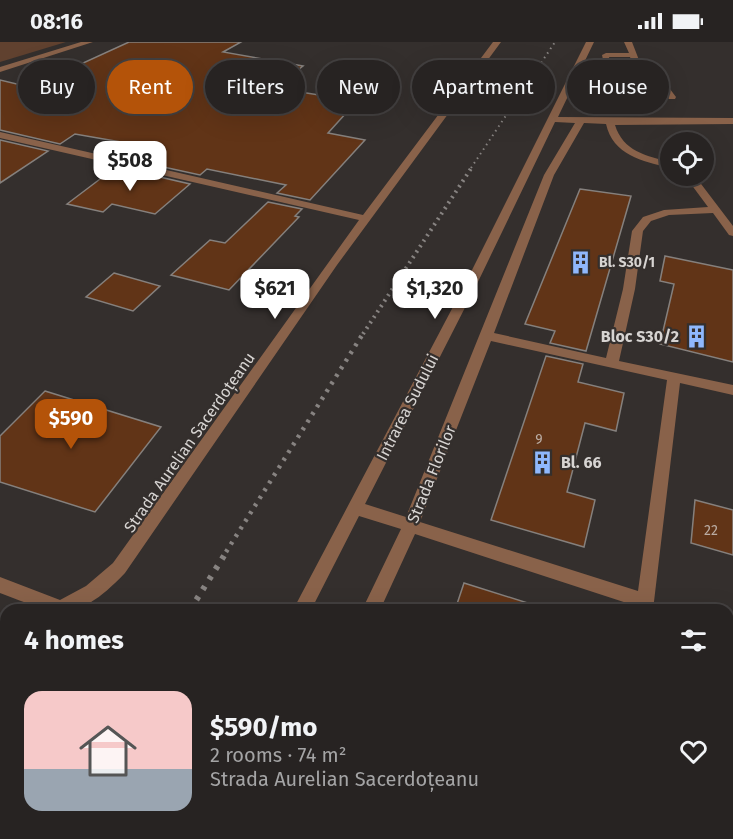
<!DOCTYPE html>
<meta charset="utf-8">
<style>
body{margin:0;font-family:"Fira Sans",sans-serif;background:#2f2b2a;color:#f1f3f6;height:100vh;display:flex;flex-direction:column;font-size:22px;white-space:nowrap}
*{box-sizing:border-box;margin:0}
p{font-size:20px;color:#a4a4a5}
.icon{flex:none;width:33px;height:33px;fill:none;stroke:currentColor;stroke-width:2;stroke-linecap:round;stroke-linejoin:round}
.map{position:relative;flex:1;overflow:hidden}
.drawer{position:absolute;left:0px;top:562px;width:734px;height:236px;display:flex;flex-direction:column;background:#272322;border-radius:18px 18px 0 0;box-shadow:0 6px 24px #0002,0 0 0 2px #434040}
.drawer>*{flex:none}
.hud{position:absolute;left:18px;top:18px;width:698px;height:54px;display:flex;gap:12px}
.tools{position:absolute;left:660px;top:90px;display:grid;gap:12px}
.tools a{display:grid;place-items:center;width:54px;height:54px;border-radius:50%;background:#272322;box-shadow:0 6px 24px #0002,0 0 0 2px #434040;font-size:30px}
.price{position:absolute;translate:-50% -51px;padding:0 14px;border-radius:12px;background:#fff;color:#222;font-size:20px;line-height:39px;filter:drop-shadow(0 2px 3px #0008)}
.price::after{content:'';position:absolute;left:50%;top:36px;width:18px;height:14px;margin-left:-9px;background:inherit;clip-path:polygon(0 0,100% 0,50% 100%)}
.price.on{background:#b45309;color:#fff}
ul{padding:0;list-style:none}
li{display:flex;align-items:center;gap:18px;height:150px;padding:0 24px}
li span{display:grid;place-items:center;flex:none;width:168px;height:120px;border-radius:18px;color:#555}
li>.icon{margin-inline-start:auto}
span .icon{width:72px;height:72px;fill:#fffc;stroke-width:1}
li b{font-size:26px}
h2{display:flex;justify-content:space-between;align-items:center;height:72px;padding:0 24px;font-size:26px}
.tag{padding:0 21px;border-radius:27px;background:#272322;box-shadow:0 6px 24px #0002,0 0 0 2px #434040;font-size:21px;line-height:54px}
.tag.on{background:#b45309;color:#fff}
.status{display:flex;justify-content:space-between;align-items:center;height:42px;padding:0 30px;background:#272322;direction:ltr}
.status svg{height:16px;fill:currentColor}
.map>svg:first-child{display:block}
.green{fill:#60412f}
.building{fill:#613417;stroke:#85807d;stroke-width:1.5}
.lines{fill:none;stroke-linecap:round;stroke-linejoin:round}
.minor{fill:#89624a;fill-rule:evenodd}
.rail-far3{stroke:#878381;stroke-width:2;stroke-dasharray:1.5 4;stroke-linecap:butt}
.rail-far2{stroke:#878381;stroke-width:4;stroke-dasharray:2 4.5;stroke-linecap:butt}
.rail-far1{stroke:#878381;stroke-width:4.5;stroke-dasharray:3 6;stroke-linecap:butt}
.rail{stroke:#878381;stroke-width:6;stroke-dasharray:4 8;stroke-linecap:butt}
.labels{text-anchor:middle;stroke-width:4.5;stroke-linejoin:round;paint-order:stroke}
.far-poi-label{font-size:14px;font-weight:bold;fill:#d7d4d2;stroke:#342f2d;text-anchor:start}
.number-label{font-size:14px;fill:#baaca3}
.poi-label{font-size:16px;font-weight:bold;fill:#d7d4d2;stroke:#342f2d;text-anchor:end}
.street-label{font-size:16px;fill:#d7d4d2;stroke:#342f2d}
</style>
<div class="status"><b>08:16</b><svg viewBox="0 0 49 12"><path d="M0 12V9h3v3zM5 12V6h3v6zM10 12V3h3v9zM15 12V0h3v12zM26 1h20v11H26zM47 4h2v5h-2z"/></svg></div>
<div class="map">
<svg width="733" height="797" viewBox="0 0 733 797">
<rect width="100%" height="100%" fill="#342f2d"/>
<path class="green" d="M0 0H66L0 20Z"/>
<path class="building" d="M129 0H241L223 10 303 24 275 46 357 59 328 91 365 98 310 158 277 151 286 143 207 127 200 133 127 117 144 104 75 92 60 102 0 88V38L25 44 61 26 68 28Z
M597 38 642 40 652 67H608Z
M0 98 48 109 0 141Z
M116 125 190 142 155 172 112 162 103 170 67 162Z
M580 147 631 154 586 309 550 301 555 289 525 282Z
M268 160 302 167 295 174 299 175 229 248 171 233 210 198 225 201Z
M665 214 733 228V320L660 302 674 242 660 239Z
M114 231 160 244 133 269 86 255Z
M546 314 583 322 578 340 624 351 616 389 585 381 567 450 595 458 584 505 491 478Z
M45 349 161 385 95 470 0 440V394Z
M695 458 733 468V513L691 501Z
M464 541 534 563 533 568H455Z"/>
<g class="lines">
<path class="minor" d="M81 0H93L0 30V25Z
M493 0H501L337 223 125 531C77 581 60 574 0 551V535L60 558 86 544 113 521 359 178 0 96V90L363 173Z
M586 0H594L558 75 733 76V82L615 83C623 109 646 114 670 120V126C642 119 613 113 606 82L584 81 554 133 494 291 606 316 623 247 632 189 643 175 664 168 708 165 685 134H695L733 184V194L729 193 713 171 669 173 651 179 643 189 635 247 619 319 733 343V353L680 341 653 568H637L636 564 415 492 380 568H362L401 487 359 474 311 568H293L464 244ZM555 80 575 81 544 133 406 475 365 462 476 244ZM491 299 667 338 638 549 420 480Z
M624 0H632L644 31 667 43 676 55 675 57H669C650 33 633 36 606 31L602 13 606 11H629ZM609 15H630L636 29 612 27Z
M0 587 6 589V607L0 605Z
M6 625V648L0 650V627Z
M176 792H199L197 797H174Z
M258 792H280L278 797H256Z
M599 792H621V797H599Z"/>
<path class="rail-far3" d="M471 126 555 0"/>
<path class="rail-far2" d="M363 292 472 125"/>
<path class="rail-far1" d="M226 510 364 290"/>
<path class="rail" d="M190 568 227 509
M47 797 50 792"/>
</g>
<defs>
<symbol id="building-bare" viewBox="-9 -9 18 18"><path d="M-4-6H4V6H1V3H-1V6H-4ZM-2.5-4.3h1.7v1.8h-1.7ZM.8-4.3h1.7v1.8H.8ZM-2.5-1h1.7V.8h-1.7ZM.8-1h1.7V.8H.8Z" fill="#8fb8fd" stroke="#342f2d" stroke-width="2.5" paint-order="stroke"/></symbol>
</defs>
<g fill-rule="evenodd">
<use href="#building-bare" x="564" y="204" width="33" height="33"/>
<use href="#building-bare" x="680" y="278" width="33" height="33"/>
<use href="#building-bare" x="526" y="404" width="33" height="33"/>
</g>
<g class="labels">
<g class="far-poi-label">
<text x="599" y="225">Bl. S30/1</text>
</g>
<g class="number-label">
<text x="539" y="402">9</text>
<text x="711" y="493">22</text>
</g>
<g class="poi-label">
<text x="679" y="300">Bloc S30/2</text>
<text x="561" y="426" text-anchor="start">Bl. 66</text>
</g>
<g class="street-label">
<text transform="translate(407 365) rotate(-63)" y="6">Intrarea Sudului</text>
<text transform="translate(189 400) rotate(-55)" y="6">Strada Aurelian Sacerdoțeanu</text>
<text transform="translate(431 432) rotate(-68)" y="6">Strada Florilor</text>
</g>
</g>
</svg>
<div class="tools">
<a><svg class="icon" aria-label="locate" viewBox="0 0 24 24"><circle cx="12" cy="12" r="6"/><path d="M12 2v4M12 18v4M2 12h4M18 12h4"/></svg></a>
</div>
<b class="price" style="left:130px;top:150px">$508</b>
<b class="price" style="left:275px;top:278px">$621</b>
<b class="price" style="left:435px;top:278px">$1,320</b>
<b class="price on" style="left:71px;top:408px">$590</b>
<div class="hud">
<a class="tag">Buy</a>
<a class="tag on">Rent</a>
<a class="tag">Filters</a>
<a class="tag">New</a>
<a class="tag">Apartment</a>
<a class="tag">House</a>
</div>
<section class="drawer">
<h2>4 homes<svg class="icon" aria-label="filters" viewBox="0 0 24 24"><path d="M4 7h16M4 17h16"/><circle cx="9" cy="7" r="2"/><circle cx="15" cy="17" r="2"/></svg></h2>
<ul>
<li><span style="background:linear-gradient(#f6c9c9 65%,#9aa5b1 0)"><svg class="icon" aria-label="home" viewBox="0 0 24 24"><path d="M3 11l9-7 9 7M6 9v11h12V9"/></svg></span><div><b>$590/mo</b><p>2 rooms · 74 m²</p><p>Strada Aurelian Sacerdoțeanu</p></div><svg class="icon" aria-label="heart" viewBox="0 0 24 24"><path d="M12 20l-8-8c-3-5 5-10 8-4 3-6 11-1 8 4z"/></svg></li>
</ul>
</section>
</div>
